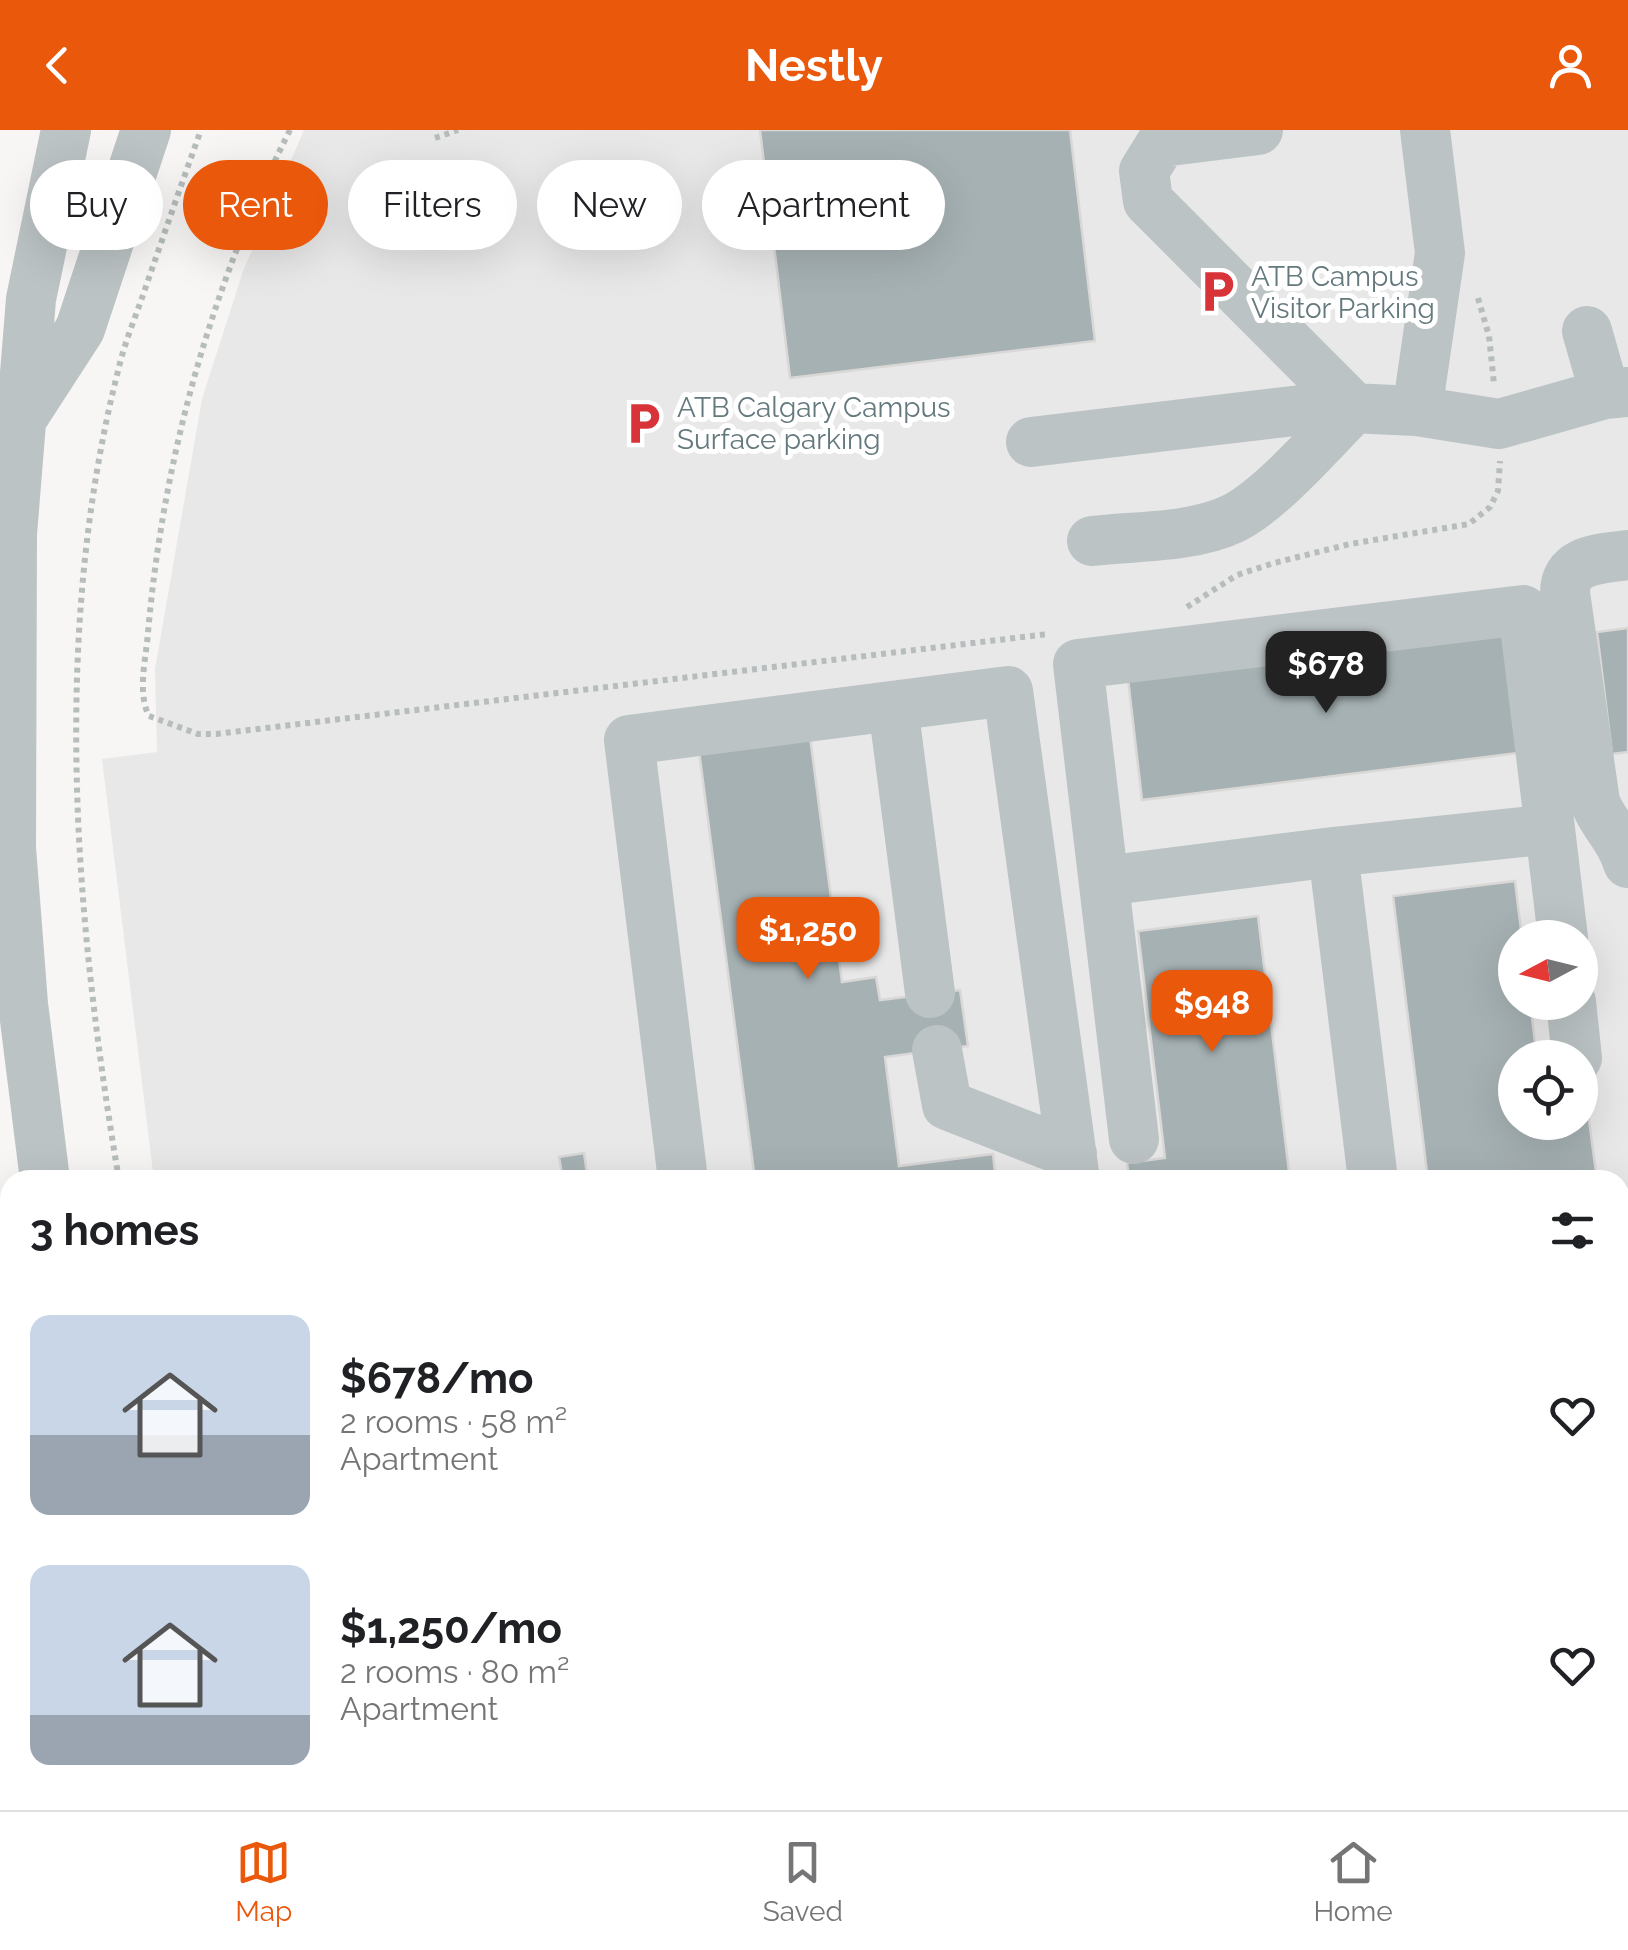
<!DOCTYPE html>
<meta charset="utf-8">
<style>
body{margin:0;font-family:Raleway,sans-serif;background:#f2f2f2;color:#202124;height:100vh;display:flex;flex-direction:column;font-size:38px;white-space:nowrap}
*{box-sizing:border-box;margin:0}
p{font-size:32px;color:#757577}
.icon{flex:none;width:55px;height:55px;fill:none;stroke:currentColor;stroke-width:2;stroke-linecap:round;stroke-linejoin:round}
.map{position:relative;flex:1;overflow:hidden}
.sheet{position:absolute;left:0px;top:1040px;width:1630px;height:640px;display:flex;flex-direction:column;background:#fff;border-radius:30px 30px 0 0;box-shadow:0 10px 40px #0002}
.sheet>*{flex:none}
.top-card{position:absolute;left:30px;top:30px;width:1000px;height:90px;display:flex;gap:20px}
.needle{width:65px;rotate:263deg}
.buttons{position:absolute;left:1498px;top:790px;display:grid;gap:20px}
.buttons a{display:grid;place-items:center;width:100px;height:100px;border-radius:50%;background:#fff;box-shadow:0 10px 40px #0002;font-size:50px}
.price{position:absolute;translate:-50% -85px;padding:0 22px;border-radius:20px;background:#ea580c;color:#fff;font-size:32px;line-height:65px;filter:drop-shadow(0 2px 5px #0008)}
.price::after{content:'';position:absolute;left:50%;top:60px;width:30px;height:22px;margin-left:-15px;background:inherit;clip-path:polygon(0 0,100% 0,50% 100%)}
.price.active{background:#222;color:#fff}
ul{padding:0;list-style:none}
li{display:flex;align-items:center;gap:30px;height:250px;padding:0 30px}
li span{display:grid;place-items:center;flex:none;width:280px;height:200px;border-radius:20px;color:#555}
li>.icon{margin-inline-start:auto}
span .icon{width:120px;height:120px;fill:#fffc;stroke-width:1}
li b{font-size:42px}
h2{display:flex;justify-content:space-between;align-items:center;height:120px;padding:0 30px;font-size:42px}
.pill{padding:0 35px;border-radius:45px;background:#fff;box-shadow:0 10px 40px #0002;font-size:35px;line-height:90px}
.pill.active{background:#ea580c;color:#fff}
header{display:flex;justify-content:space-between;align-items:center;height:130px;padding:0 30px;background:#ea580c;color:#fff;font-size:45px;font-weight:700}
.dock{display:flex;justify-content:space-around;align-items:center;height:140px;border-top:2px solid #e0e0e0;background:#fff;font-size:28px;color:#757577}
.dock a{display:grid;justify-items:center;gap:5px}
.dock .active{color:#ea580c}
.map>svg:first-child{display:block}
.built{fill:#e8e8e8;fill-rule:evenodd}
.green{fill:#d8dcd4}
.building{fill:#a6b1b3;stroke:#d9d8d7;stroke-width:2.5}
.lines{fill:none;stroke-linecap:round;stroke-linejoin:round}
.path{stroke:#b7bcbd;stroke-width:6;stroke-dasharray:5 5;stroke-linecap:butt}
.minor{stroke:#bcc3c4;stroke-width:50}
.labels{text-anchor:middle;stroke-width:10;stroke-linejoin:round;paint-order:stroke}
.poi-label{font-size:28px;fill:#64797d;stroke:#fff;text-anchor:start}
</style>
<header><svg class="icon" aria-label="back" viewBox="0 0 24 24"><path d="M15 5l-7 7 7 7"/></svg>Nestly<svg class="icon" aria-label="person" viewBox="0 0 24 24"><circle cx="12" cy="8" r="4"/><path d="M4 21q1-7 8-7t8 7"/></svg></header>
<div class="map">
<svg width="1628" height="1680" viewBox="0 0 1628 1680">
<rect width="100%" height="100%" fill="#f7f6f4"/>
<path class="built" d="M304 0H1628V1491L1620 1492V1050H154L102 629 157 622 155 539 202 269 243 141ZM1515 808H1580V872H1515ZM1515 928H1580V992H1515Z
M0 1405 10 1490V1598L0 1599Z"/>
<path class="green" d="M979 1671 1046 1680H625Z"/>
<path class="building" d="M760 0H1070L1095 211 790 248Z
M1628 498V622L1612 624 1597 502Z
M1510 502 1526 622 1142 670 1128 549Z
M809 599 842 852 876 847 880 870 960 860 968 916 885 927 899 1036 993 1024 995 1043 1013 1041 1015 1050H755L698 613Z
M1515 751 1522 808H1515V872H1530L1537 928H1515V992H1580V976L1587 975 1597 1050H1428L1393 766Z
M1258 786 1290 1050H1129L1127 1033 1165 1028 1138 801Z
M584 1023 588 1050H563L559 1027Z
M1620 1238 1627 1296 1620 1297Z"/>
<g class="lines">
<path class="path" d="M290 0C211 156 163 329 148 503 146 528 137 563 149 586L198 604H216L1048 504
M435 8 458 0
M1478 168 1489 206 1494 254
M1187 477 1237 445 1274 433 1350 414 1469 394 1490 377 1498 361 1500 331
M119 1050C74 783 51 502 119 237 125 212 135 188 143 165 162 110 181 55 201 0"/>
<path class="minor" d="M1587 201 1605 264 1628 262
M1417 281 1440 123 1425 0
M23 287 80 199 146 0
M1031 312 1327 277 1417 281 1499 294 1605 264
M1092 411C1136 406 1191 408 1232 389 1270 371 1323 309 1354 278L1148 71 1144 41 1162 12 1258 0
M1628 425C1601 429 1565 428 1565 463L1595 672C1604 696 1621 707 1628 733
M893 576 930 863
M1550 699 1563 808
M1104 751 1333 722
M1571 872 1577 928
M937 920 947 975 1072 1024
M1134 1009 1078 534 1523 480 1550 699 1333 722 1373 1050
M45 1050 23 874 11 718 12 404 31 169 66 0
M683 1050 629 610 1008 561 1075 1050
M1620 1368 1627 1367
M1620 1627H1628
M84 1680 202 1670"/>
</g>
<defs>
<symbol id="parking-bare" viewBox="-9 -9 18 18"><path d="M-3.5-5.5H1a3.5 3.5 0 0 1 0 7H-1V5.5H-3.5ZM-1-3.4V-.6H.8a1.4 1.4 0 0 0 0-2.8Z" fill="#d83338" stroke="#fff" stroke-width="2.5" paint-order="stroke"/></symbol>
</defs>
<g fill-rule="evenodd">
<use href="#parking-bare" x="1186" y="130" width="63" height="63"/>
<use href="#parking-bare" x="612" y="262" width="63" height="63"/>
</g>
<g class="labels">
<g class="poi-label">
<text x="1251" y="156">ATB Campus<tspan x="1251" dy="32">Visitor Parking</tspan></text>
<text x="677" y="287">ATB Calgary Campus<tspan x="677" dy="32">Surface parking</tspan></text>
</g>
</g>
</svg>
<div class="buttons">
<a><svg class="needle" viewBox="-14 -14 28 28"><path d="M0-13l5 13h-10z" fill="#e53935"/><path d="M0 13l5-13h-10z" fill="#757577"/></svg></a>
<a><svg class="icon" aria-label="locate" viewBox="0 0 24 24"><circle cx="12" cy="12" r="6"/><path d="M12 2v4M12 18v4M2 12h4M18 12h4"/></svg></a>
</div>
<b class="price active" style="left:1326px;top:586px">$678</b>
<b class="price" style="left:808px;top:852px">$1,250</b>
<b class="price" style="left:1212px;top:925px">$948</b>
<div class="top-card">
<a class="pill">Buy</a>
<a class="pill active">Rent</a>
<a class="pill">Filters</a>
<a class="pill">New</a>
<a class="pill">Apartment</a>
</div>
<section class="sheet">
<h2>3 homes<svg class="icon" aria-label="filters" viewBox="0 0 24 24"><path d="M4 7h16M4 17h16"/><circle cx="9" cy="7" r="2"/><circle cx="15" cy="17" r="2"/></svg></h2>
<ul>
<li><span style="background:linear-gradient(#c9d6e8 60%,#9aa5b1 0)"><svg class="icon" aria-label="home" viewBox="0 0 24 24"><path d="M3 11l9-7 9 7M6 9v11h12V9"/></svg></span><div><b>$678/mo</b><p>2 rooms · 58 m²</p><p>Apartment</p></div><svg class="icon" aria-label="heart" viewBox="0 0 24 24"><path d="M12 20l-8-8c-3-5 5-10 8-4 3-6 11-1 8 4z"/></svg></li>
<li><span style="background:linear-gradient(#c9d6e8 75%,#9aa5b1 0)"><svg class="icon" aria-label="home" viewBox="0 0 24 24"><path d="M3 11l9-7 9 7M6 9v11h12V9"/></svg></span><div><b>$1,250/mo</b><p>2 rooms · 80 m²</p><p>Apartment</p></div><svg class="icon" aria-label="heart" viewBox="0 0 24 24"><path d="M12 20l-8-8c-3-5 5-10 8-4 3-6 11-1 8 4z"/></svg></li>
</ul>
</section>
</div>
<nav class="dock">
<a class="active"><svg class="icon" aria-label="map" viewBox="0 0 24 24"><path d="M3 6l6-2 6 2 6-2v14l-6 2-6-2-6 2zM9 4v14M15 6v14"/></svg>Map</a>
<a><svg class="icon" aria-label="saved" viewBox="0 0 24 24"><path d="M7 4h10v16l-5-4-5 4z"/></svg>Saved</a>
<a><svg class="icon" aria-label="home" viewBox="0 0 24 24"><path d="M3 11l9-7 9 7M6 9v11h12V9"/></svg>Home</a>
</nav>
